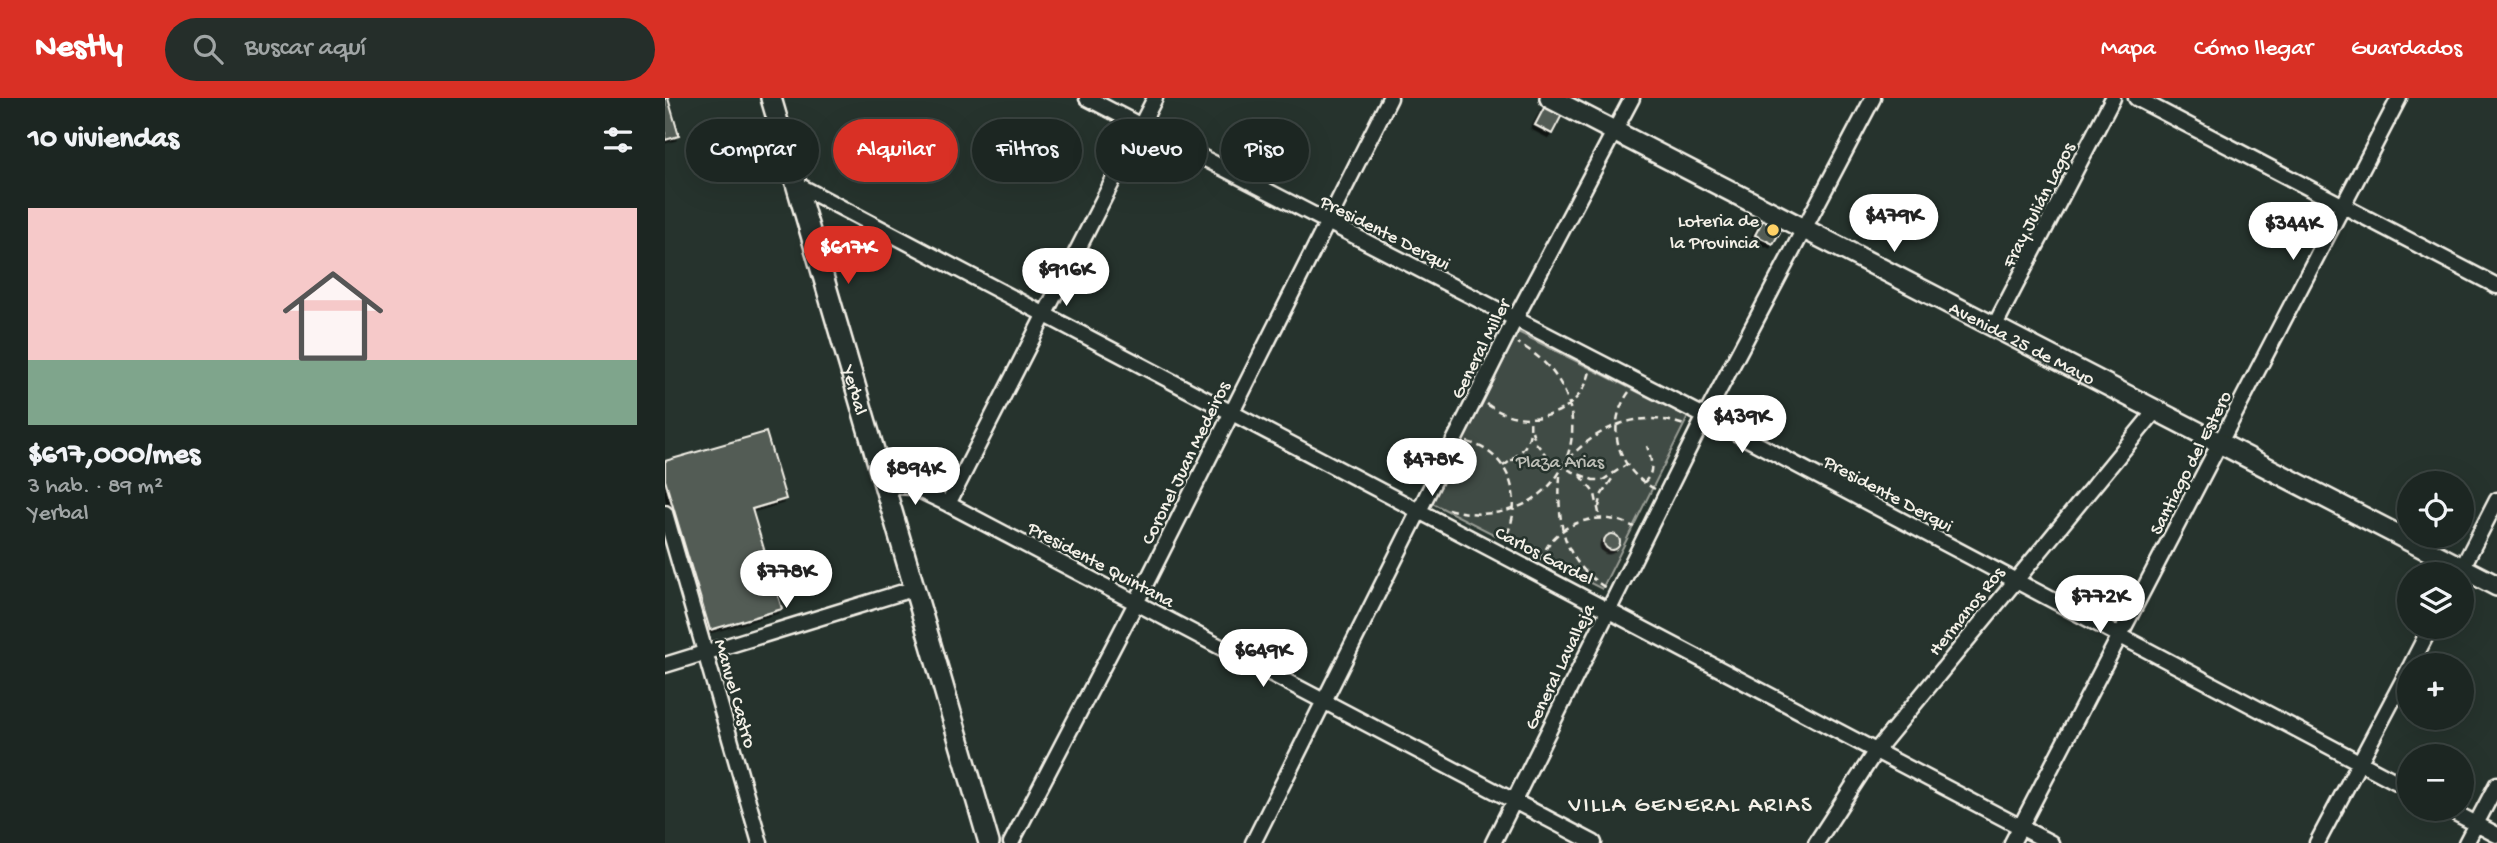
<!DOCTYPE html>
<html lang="es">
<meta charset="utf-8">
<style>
body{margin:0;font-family:"Gochi Hand",sans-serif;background:#252e2a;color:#f1f3f6;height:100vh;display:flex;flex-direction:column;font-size:26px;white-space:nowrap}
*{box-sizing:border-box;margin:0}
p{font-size:23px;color:#a0a5a5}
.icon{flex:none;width:38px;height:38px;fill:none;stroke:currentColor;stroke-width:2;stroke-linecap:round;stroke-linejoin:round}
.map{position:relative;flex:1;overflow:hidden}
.side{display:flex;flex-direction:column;background:#1c2622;width:665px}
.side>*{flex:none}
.guide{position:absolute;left:21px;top:21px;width:665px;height:63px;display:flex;gap:14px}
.controls{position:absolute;left:1732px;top:373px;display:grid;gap:14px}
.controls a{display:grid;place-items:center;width:77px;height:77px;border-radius:50%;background:#1c2622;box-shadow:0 7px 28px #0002,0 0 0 2px #3a4340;font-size:35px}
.price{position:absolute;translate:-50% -60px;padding:0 16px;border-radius:24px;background:#fff;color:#222;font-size:23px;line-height:46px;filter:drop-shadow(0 2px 4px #0008)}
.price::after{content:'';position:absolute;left:50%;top:42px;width:21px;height:16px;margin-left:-10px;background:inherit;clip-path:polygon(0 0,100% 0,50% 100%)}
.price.selected{background:#d93025;color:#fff}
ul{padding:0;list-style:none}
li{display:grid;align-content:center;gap:14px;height:371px;padding:0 28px}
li+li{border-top:2px solid #3a4340}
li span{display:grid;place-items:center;height:217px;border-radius:0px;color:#555}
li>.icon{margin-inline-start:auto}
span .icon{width:126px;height:126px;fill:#fffc;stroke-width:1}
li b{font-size:30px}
h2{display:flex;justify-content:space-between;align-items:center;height:84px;padding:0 28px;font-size:30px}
.tag{padding:0 24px;border-radius:32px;background:#1c2622;box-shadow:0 7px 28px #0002,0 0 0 2px #3a4340;font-size:24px;line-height:63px}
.tag.selected{background:#d93025;color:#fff}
header{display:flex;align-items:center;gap:42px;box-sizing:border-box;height:98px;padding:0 35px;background:#d93025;color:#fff}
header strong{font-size:33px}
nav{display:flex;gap:38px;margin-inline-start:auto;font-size:24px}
.search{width:490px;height:63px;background:#252e2a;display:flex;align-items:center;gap:18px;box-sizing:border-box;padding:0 24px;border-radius:38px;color:#a0a5a5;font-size:26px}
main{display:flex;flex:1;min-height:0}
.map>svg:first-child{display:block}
.green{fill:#414b45;stroke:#9a9e96;stroke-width:2}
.building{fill:#525c55;stroke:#f4f1e8;stroke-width:2;filter:url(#shadow)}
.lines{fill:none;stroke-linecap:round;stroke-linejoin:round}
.street-casing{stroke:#f4f1e8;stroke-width:19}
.secondary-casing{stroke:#f4f1e8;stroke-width:24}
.path{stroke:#f4f1e8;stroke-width:2.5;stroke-dasharray:7 5;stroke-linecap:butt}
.street{stroke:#26332d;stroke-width:14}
.secondary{stroke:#26332d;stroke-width:19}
.poi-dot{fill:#ffd166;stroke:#26332d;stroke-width:2.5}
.labels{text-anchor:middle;stroke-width:5;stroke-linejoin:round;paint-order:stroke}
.street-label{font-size:19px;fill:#f4f1e8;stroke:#26332d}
.poi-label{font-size:19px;fill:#f4f1e8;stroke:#26332d;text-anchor:end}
.park-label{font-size:19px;fill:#bebfb7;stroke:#26332d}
.quarter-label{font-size:23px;letter-spacing:2px;fill:#f4f1e8;stroke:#26332d}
</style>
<header>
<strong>Nestly</strong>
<div class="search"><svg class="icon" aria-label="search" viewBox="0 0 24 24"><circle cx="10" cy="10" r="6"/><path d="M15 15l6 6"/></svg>Buscar aquí</div>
<nav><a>Mapa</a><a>Cómo llegar</a><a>Guardados</a></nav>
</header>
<main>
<section class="side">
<h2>10 viviendas<svg class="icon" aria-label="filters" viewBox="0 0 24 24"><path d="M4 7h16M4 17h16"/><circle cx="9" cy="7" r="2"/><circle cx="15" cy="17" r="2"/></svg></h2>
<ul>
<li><span style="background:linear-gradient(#f6c9c9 70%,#7fa58c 0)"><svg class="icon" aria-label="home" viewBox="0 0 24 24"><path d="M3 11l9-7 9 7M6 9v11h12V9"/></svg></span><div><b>$617,000/mes</b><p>3 hab. · 89 m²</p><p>Yerbal</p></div></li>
</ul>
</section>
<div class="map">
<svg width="1832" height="745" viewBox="0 0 1832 745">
<defs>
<filter id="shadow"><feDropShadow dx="-3.5" dy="3.5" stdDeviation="0" flood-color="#0009"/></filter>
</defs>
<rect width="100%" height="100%" fill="#26332d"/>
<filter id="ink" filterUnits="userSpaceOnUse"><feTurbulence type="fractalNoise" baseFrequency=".0143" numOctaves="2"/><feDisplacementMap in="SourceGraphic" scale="14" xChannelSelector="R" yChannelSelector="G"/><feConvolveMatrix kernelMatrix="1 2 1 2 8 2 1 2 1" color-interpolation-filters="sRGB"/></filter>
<g filter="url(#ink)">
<path class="green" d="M853 234 1023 319 937 491 767 405Z"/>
<path class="building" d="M0 0H3L14 38 0 42Z
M880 8 897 17 887 36 870 27Z
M1099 120 1114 128 1115 134 1108 146 1090 137Z
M101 334 121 401 87 411 117 511 45 532 0 382V363Z
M939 444a8 8 0 1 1 16 0a8 8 0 1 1-16 0Z"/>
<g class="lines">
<defs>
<path id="street" d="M422 0 1041 319 1745 691
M1471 0 1832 188
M131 86 1386 745
M1329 229 1448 0
M221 387 247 389 283 406 929 745
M283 406 490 0
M0 415 95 745
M1794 476 1832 402
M0 567 251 490
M1746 567 1766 528
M1781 710 1832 737
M346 745 471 505 725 0
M588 745 850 221 967 0
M828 745 1033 332 1208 0
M1151 745 1210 654 1491 312
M1347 745 1734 0
M1652 745 1745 569
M1801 745 1832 686"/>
<g id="secondary">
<path id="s1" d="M106 0 324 745"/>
<path id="s2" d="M885 0 1832 488"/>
</g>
</defs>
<use href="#street" class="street-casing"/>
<use href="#secondary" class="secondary-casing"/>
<path class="path" d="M964 294C939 328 953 373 990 391
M822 306C857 333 915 320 925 273
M867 333 871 345 885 362
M802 344C847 355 860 406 839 442
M903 361C935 328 973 311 1019 327
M846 362 873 359 928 382H938L961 367
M838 368C858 354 867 346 865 321
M895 378C892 426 898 463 941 490
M916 378 930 396 935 420
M978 385C991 375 986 361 982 348
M934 409 937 396 949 378
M783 411C901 443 956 303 853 245
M876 462C888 424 935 410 969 429"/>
<use href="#street" class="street"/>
<use href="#secondary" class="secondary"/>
</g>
</g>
<circle class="poi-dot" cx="1108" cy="132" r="7"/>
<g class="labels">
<g class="street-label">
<text transform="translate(1372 106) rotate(-63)" y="7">Fray Julián Lagos</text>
<text transform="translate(721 133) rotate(27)" y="7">Presidente Derqui</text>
<text dy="7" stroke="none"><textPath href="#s2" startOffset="532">Avenida 25 de Mayo</textPath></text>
<text transform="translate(814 250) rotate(-63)" y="7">General Miller</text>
<text dy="7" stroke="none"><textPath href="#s1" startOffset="304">Yerbal</textPath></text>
<text transform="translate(519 364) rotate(-64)" y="7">Coronel Juan Medeiros</text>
<text transform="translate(1524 364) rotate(-63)" y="7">Santiago del Estero</text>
<text transform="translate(1224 394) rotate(28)" y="7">Presidente Derqui</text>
<text transform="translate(880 456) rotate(27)" y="7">Carlos Gardel</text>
<text transform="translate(437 465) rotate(28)" y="7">Presidente Quintana</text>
<text transform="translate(1300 512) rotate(-51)" y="7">Hermanos Ros</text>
<text transform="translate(893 568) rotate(-64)" y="7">General Lavalleja</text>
<text transform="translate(72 595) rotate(74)" y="7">Manuel Castro</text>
</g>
<g class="poi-label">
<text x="1094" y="128">Loteria de<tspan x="1094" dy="22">la Provincia</tspan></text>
</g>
<g class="park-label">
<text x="895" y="369">Plaza Arias</text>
</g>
<g class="quarter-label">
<text x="1026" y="713">VILLA GENERAL ARIAS</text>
</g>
</g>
</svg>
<div class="controls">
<a><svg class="icon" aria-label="locate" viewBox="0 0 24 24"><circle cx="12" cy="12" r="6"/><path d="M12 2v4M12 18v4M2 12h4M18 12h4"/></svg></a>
<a><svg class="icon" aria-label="layers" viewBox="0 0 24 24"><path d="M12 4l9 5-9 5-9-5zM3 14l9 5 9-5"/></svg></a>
<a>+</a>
<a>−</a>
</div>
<b class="price" style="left:1229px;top:156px">$479K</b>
<b class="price" style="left:1628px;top:164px">$344K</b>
<b class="price selected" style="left:183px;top:188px">$617K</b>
<b class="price" style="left:401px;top:210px">$916K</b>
<b class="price" style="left:1077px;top:357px">$439K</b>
<b class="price" style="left:767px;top:400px">$478K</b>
<b class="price" style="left:250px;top:409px">$894K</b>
<b class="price" style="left:121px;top:512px">$778K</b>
<b class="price" style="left:1435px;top:537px">$772K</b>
<b class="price" style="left:598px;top:591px">$649K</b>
<div class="guide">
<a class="tag">Comprar</a>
<a class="tag selected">Alquilar</a>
<a class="tag">Filtros</a>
<a class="tag">Nuevo</a>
<a class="tag">Piso</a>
</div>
</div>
</main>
